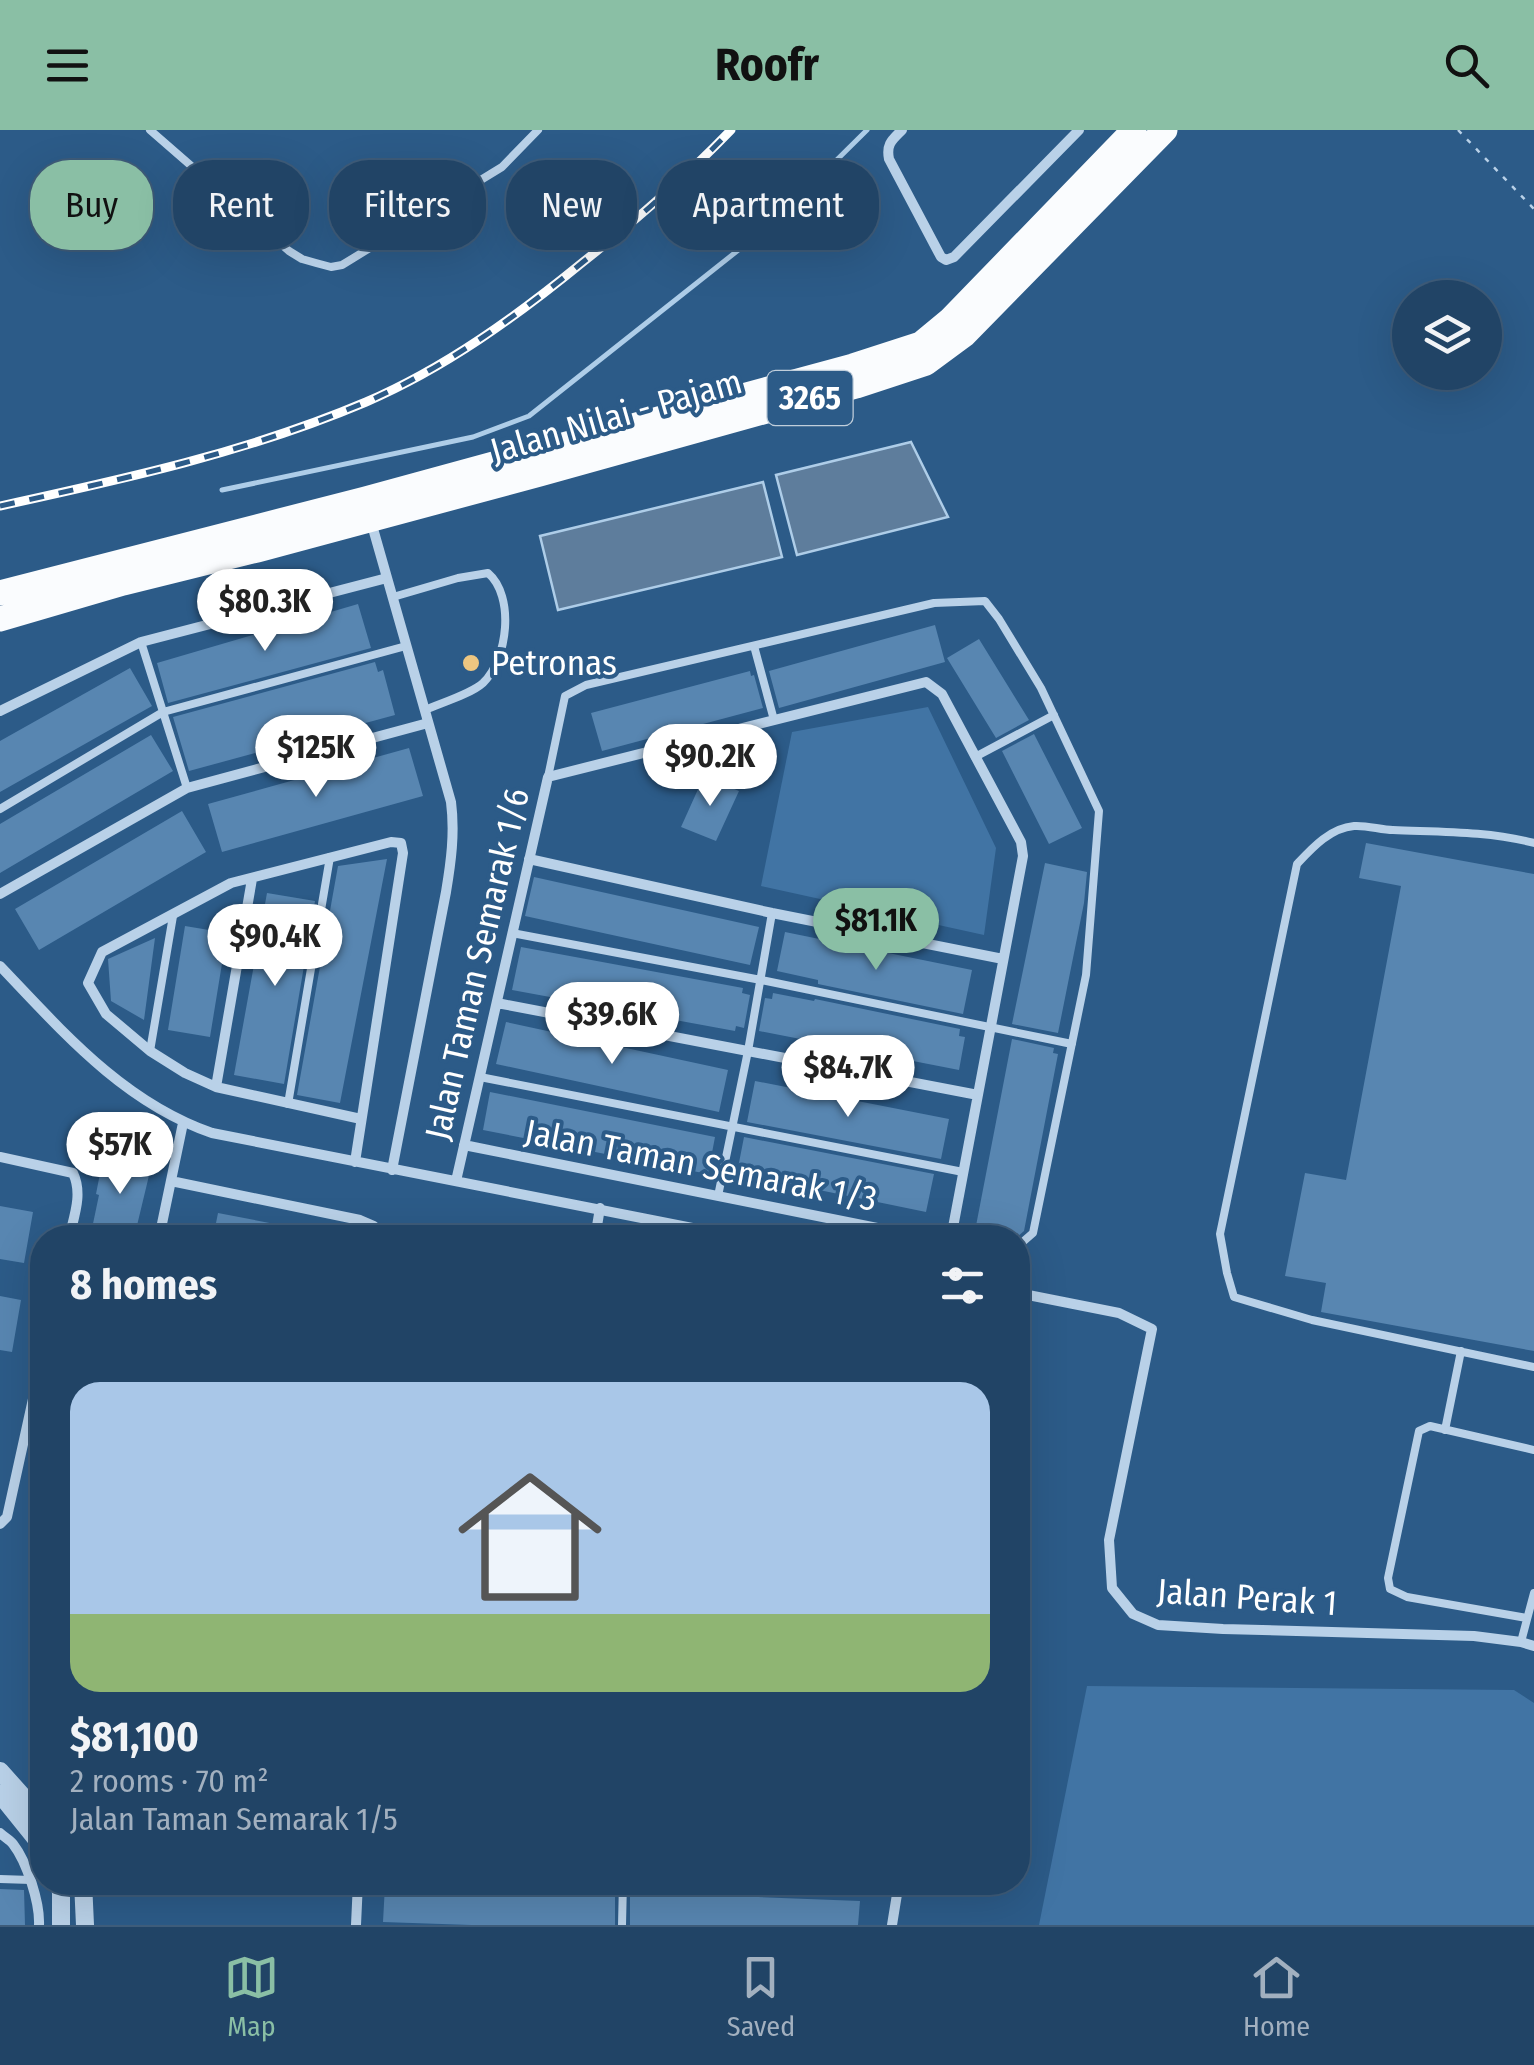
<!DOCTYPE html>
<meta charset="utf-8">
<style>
body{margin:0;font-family:"Fira Sans Condensed",sans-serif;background:#2d4e6f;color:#f1f3f6;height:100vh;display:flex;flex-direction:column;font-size:38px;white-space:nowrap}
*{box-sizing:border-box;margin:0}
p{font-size:32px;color:#a2b0bf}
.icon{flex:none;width:55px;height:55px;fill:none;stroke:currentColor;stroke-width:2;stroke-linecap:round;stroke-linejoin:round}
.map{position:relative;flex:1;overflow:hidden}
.drawer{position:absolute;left:30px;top:1095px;width:1000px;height:670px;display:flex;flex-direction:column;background:#214466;border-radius:40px;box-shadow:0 10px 40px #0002,0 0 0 2px #3e5c7a}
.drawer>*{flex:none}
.guide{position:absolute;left:30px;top:30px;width:1000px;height:90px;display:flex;gap:20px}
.buttons{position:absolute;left:1392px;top:150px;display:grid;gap:20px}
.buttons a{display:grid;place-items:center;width:110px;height:110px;border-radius:50%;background:#214466;box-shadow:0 10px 40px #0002,0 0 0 2px #3e5c7a;font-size:50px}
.price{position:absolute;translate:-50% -85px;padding:0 22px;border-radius:35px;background:#fff;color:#222;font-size:32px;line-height:65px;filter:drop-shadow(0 2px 5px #0008)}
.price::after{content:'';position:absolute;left:50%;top:60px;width:30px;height:22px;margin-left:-15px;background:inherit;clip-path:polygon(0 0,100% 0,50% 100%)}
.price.on{background:#8abfa5;color:#111}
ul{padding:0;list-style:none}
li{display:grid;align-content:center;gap:20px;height:530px;padding:0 40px}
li+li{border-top:2px solid #3e5c7a}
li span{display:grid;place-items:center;height:310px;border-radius:30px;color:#555}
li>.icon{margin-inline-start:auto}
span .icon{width:180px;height:180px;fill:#fffc;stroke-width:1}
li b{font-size:42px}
h2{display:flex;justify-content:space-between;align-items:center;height:120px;padding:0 40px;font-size:42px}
.pill{padding:0 35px;border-radius:40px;background:#214466;box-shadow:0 10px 40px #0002,0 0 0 2px #3e5c7a;font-size:35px;line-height:90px}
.pill.on{background:#8abfa5;color:#111}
header{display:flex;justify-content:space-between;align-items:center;height:130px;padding:0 40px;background:#8abfa5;color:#111;font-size:45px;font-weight:700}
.dock{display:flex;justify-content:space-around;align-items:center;height:140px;border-top:2px solid #3e5c7a;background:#214466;font-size:28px;color:#a2b0bf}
.dock a{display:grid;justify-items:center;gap:5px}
.dock .on{color:#8abfa5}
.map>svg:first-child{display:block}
.green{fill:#4174a4}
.water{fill:#5e7d9c;stroke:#aecde8;stroke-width:2.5}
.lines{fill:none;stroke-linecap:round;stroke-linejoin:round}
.stream{stroke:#aecde8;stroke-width:5}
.building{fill:#5886b1}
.path{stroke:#b9d1e8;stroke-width:2.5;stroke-dasharray:5 8;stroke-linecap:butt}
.service{stroke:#b9d1e8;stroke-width:8}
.minor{stroke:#b9d1e8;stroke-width:10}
.tertiary{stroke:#b9d1e8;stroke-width:18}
.primary{stroke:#fafcfe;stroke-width:25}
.rail-casing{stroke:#fff;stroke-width:9}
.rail{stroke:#2c5b88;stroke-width:5;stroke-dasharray:15;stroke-linecap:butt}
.poi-dot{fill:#edc681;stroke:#2c5b88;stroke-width:4}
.labels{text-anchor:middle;stroke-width:8;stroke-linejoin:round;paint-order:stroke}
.shield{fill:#2c5b88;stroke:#c0cedb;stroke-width:2.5}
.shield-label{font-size:32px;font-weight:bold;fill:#fff}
.street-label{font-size:35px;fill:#fff;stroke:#2c5b88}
.poi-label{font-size:35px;fill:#fff;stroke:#2c5b88;text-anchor:start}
</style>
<header><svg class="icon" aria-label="menu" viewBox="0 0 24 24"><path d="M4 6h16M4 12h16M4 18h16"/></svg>Roofr<svg class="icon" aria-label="search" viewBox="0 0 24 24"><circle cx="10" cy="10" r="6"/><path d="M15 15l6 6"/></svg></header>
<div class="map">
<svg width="1534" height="1795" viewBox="0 0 1534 1795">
<rect width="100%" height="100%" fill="#2c5b88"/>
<path class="green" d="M928 577 996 718 984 805 761 756 792 602Z
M1087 1556 1514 1560 1534 1573V1795H1039Z"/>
<path class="water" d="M911 312 948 387 797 425 776 345Z
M763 352 782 427 558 480 540 406Z"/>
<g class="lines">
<path class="stream" d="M222 360 473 307 529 286 775 91 867 0"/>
</g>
<path class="building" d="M358 474 371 518 168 573 157 533Z
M935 495 945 532 779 578 769 541Z
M979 509 1029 590 996 608 947 528Z
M375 532 378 542 383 540 395 585 189 641 173 587Z
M130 538 152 576 0 662V611Z
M750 541 751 546 754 545 763 578 602 621 591 583Z
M1034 604 1082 698 1049 714 1002 621Z
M151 605 173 641 0 743V694Z
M409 618 423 666 222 722 208 674Z
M704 646 739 661 716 711 681 697Z
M182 681 206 722 39 820 15 779Z
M1366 713 1534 744V1221L1321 1182 1326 1153 1285 1146 1305 1043 1346 1050 1401 756 1359 748Z
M387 729 340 973 297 965 338 736Z
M1045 733 1087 742 1084 773 1058 903 1012 894Z
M534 747 759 797 750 835 525 786Z
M267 763 315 771 284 954 234 945Z
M185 796 227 803 210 907 168 900Z
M785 802 972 840 963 884 818 854V850L777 841Z
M155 808 144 890 111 871 108 829Z
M521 817 743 858 742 863 750 865 744 898 736 896 735 901 512 860Z
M773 863 814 871 815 869 960 899 959 906 965 907 959 940 759 901 765 868 772 869Z
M506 892 728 940 719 982 496 934Z
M1012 909 1054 918 1053 923 1058 924 1024 1101 1016 1108 975 1101Z
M755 951 949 989 941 1029 747 992Z
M490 962 715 1007 708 1044 483 1000Z
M744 1007 934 1044 926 1082 737 1043Z
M104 1023 152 1033 134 1108H90L99 1065 96 1064Z
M0 1076 33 1082 24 1133 0 1129Z
M218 1083 311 1101 310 1108H213Z
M0 1166 21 1170 12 1222 0 1220Z
M385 1755 615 1764V1795H471L383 1792Z
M0 1759 24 1760 25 1795H0Z
M630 1762 860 1771 858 1795H630Z"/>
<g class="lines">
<path class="path" d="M1458 0 1534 79"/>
<path class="service" d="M150 0 289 121 302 129 316 133 331 137 342 135 502 37 538 0
M393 467 458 448 488 443C515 466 508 529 483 553 471 564 441 573 425 580
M141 512 187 658
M754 516 774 590
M975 627 1054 585
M548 647 565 566 586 555 934 473 985 471 999 489 1041 558 1099 681 1086 845 1033 1103 1018 1116
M0 679 163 582 406 516
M1534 713C1489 701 1440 702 1393 700 1381 700 1367 695 1354 696 1330 698 1312 718 1297 734L1220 1104 1227 1143 1234 1167 1312 1190 1534 1237
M512 803 761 850 1072 914
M150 921 173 786
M480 947 963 1042
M288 974 330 727
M718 1066 748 921 772 783
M1445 1300 1461 1221
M1527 1488 1407 1467 1390 1459 1388 1448 1419 1301 1430 1296 1534 1320
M1521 1512 1534 1463
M0 1749 31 1750
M622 1795 623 1752"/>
<path class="minor" d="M902 0C892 10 886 14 889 29L941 127 946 130 954 127 1079 0
M370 388 451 672C455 703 451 732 446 762L392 1040
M0 581 141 512 387 448
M529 729 772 783 1003 829
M0 764 187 658 428 593
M0 836C63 902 123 972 212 1003L743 1108
M497 873 978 965
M216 957 252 749
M464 1015 927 1108
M0 1027 73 1043C83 1064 74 1086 69 1108
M355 1032 403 723 401 713 391 712 231 753 102 822 88 853 106 884 150 921 185 943 216 957 361 989
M171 1051 360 1090 374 1096 375 1108
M456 1051 548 647 926 552 942 564 1021 712 1023 726 951 1108
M159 1108 183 993
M595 1108 600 1078
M1018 1163 1119 1183 1152 1199 1109 1410 1112 1458 1133 1484 1158 1495 1223 1499 1474 1506 1521 1512 1534 1516
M0 1394 7 1387 42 1228
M0 1703C4 1707 10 1710 13 1714 27 1732 40 1773 39 1795
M356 1795 358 1752
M892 1795 899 1752"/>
<path class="tertiary" d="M0 1641 42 1688
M0 1664 42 1716
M59 1752 61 1763V1795
M83 1752 85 1795"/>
<path class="primary" d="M0 463 365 369 853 236 921 214 950 190 1134 0
M0 489 123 453 257 420 540 344 856 256 926 233 964 205 1165 0"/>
<defs>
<path id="rail" d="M0 376C124 349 248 322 366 272 445 238 517 186 583 132 635 91 685 48 731 0"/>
</defs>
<use href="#rail" class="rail-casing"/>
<use href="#rail" class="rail"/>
</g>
<circle class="poi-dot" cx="471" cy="533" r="10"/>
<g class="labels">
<rect class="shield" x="767.5" y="241" width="85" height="54" rx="8"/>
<g class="shield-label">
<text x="810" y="279">3265</text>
</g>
<g class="street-label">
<text transform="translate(616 286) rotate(-16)" y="12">Jalan Nilai - Pajam</text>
<text transform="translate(477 834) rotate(-77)" y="12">Jalan Taman Semarak 1/6</text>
<text transform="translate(701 1035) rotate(11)" y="12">Jalan Taman Semarak 1/3</text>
<text transform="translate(1247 1467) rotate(4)" y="12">Jalan Perak 1</text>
</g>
<g class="poi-label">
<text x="491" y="545">Petronas</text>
</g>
</g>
</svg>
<div class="buttons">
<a><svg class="icon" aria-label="layers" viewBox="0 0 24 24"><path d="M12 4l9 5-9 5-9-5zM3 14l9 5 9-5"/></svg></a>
</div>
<b class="price" style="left:265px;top:524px">$80.3K</b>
<b class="price" style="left:316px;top:670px">$125K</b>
<b class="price" style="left:710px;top:679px">$90.2K</b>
<b class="price on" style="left:876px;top:843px">$81.1K</b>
<b class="price" style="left:275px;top:859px">$90.4K</b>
<b class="price" style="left:612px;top:937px">$39.6K</b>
<b class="price" style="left:848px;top:990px">$84.7K</b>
<b class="price" style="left:120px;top:1067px">$57K</b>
<div class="guide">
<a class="pill on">Buy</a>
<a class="pill">Rent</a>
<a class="pill">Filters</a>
<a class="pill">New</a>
<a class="pill">Apartment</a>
</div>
<section class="drawer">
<h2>8 homes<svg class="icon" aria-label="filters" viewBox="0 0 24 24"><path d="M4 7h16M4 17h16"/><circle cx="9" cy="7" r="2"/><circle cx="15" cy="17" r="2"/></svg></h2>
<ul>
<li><span style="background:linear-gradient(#a9c7e8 75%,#8fb573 0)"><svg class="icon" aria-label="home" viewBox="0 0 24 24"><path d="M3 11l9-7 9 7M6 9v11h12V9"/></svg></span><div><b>$81,100</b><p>2 rooms · 70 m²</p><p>Jalan Taman Semarak 1/5</p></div></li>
</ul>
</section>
</div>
<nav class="dock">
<a class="on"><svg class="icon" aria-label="map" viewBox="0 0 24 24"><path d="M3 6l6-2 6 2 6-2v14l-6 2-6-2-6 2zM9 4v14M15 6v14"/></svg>Map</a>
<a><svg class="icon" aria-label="saved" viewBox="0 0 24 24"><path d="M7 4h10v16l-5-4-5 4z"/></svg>Saved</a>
<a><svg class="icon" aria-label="home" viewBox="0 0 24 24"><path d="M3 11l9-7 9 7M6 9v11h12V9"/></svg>Home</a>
</nav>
